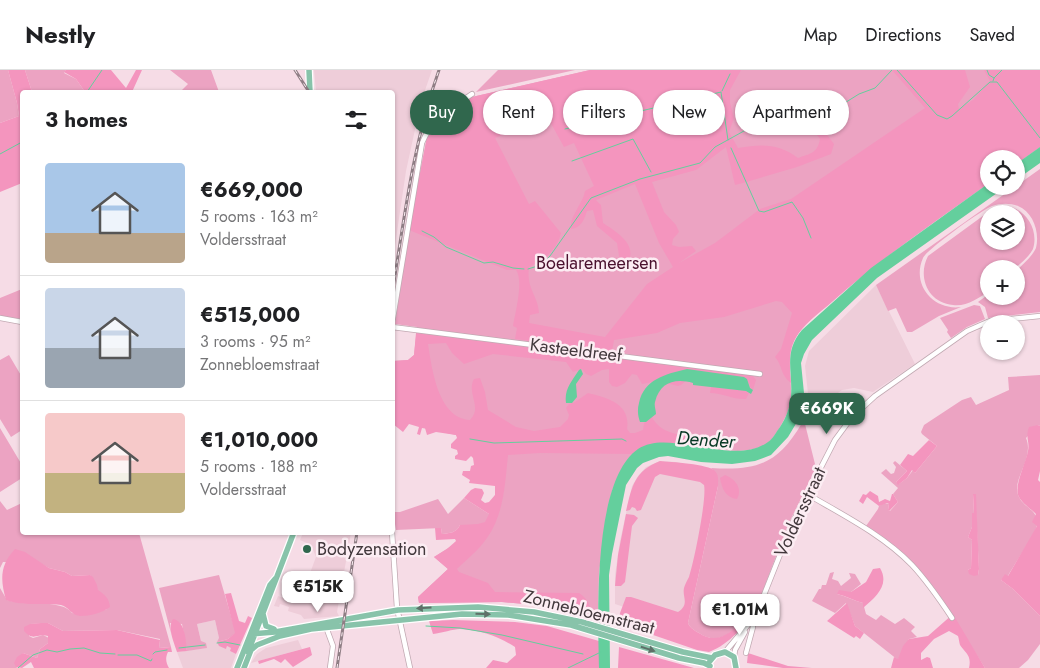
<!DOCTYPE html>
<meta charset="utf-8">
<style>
body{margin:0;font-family:Jost,sans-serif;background:#f2f2f2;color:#202124;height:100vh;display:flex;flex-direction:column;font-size:19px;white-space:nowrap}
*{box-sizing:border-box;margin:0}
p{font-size:16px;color:#757577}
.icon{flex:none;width:28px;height:28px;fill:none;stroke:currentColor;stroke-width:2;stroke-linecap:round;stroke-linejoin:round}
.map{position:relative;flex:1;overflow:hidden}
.side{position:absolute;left:20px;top:20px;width:375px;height:445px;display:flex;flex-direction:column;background:#fff;border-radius:5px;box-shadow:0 1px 4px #0004}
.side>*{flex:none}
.hud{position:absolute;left:410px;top:20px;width:475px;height:45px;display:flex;gap:10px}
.buttons{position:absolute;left:980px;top:80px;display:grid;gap:10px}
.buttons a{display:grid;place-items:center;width:45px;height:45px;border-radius:50%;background:#fff;box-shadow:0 1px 4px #0004;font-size:25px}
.price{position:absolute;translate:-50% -42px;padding:0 11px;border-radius:10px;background:#fff;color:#222;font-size:16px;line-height:32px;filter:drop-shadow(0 1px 2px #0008)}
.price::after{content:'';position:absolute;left:50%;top:30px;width:15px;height:11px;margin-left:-8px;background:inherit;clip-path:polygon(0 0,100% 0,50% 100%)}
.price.active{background:#30674d;color:#fff}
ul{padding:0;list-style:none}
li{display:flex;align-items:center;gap:15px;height:125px;padding:0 25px}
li+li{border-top:1px solid #e0e0e0}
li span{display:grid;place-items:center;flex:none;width:140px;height:100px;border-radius:5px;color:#555}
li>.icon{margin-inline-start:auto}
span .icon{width:60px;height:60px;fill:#fffc;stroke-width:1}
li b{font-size:21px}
h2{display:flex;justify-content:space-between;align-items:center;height:60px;padding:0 25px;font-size:21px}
.chip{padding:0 18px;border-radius:22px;background:#fff;box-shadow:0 1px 4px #0004;font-size:18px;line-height:45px}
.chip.active{background:#30674d;color:#fff}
header{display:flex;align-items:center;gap:30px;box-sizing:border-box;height:70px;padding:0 25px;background:#fff;border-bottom:1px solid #e0e0e0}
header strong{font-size:24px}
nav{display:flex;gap:28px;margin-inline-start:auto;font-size:18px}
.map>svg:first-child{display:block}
.built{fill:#eecdd9}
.green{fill:#eca3c2;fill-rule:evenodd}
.forest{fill:#f495be;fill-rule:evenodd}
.water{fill:#64cf9d}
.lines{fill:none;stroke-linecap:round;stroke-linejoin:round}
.stream{stroke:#64cf9d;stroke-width:1}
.minor-casing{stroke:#c1a9b2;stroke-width:6}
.major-casing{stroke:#fff;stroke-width:8}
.minor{stroke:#fff;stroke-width:4.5}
.major{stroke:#88c3aa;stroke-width:5.5}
.rail-casing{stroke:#8f7e85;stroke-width:3}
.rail{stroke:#fcedf3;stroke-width:1;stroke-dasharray:4;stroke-linecap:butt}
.oneway{fill:#5e7068}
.poi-dot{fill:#30674d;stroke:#fcedf3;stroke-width:2}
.labels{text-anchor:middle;stroke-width:5;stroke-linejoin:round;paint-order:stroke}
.park-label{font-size:18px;fill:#4a112e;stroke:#fcedf3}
.street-label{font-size:18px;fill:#42383c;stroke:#fcedf3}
.poi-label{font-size:18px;fill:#42383c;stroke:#fcedf3;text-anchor:start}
.water-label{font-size:19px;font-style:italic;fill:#063723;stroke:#fcedf3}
</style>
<header>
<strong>Nestly</strong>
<nav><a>Map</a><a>Directions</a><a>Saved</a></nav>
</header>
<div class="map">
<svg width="1040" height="598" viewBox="0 0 1040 598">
<rect width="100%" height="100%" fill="#f6dce6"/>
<path class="built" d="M314 0H432L421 32 406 101 393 189 392 22H316Z
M876 215 915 294 873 322 854 318 842 320 806 346 809 333 805 296 809 281Z
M660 391 676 392 713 400 681 556 615 534V505L620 471 632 416 638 406 646 397Z
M303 463H351L337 542 339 546 304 549 301 545 288 541 289 537 280 534 279 537 274 536 278 526 296 533 303 522 316 487 311 475 300 470Z
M215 550 219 568 226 579 227 576 232 578 230 581 236 584 231 598H183L177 582 206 578 201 571 197 554Z
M298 570 302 579 251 593 257 584 266 578Z"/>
<path class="green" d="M0 0H8L17 33 19 46 0 53Z
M25 0H66L64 3 76 9 85 22H32Z
M170 0H211L219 22H180L188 14Z
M498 0H575L476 22Z
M590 0H1040V77L1016 94V89H989V113C935 151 881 188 832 232 819 243 803 254 795 269 785 285 792 307 791 325 791 336 786 347 780 357 777 362 773 368 769 372 739 396 678 362 640 378L613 418 607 443 599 503 598 546 558 537 502 532 419 533 418 527 448 499 434 487 456 473 477 455H460C456 463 450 463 442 464L441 458 396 460 393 442H400L438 429 448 444 464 428 489 444 495 425V415L456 365 422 358 393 291 408 290 414 285 417 257 395 254 409 160 427 67 451 42 472 27Z
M1040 99V242L988 248 985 237 978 232 989 224V226H1016V201C1023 194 1032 187 1036 178 1040 162 1033 142 1018 136 1010 133 1001 133 992 136 983 139 926 180 923 188 911 215 934 241 961 237L939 246 912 262H907L896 238 888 241 876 215Z
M999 136C1021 133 1040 156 1033 179 1029 187 1021 193 1014 199H989V221C979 228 966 237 953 235 928 233 917 207 928 186L991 140ZM989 144H1016V171H989Z
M22 219V249L0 246V228Z
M974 235 980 236 985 249 967 257 951 268 947 262 948 260 940 248Z
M9 285 22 307V360L11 367 0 349V290Z
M1040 305V356L1038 355 1026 368C1035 389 1010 410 1019 427 1024 438 1039 440 1037 455 1036 463 1013 496 1008 506L1001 510 1013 519 1040 546V574L1028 590 1019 598H985L935 519 922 503 866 456 878 439 879 436 884 433 889 434 888 440 890 441 898 432 893 424 898 418 881 403 886 399 891 404 894 403 896 397 893 393 895 391 907 401 896 412 899 414 907 408 913 400 915 403 937 376 922 364 921 362 924 355 962 330 971 327 976 335 1009 320 1008 307ZM975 424 979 499 978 505 968 500 971 498 972 470 968 467 972 457V444L974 443 973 425Z
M802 353 805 354 816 398 788 455 757 536 753 535C741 553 723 580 699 563 694 560 690 558 688 553L718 416 713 400 711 398C757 401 778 394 802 353Z
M0 358 22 395V408L0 422Z
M0 431 7 440 22 433V462L139 463 171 577 159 578 160 569 117 560 63 561 48 553 30 554 29 566 33 568 43 565 49 568 48 573 40 579 37 588 23 583 16 597 18 598H0V518L7 530C23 536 63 529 72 543L87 545 107 539 90 505 72 506 65 502 49 498 40 493 3 492 0 498Z
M834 502 832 509 838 511 841 516 851 508 849 503 855 504 861 514 851 522 837 524C846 526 854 531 863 533L866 544 876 550 881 545 895 554 904 548 915 557 911 561 917 567 909 569 898 590 855 556 846 533 835 543 812 531 819 519H821L822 515H826L830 503Z
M219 505 236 563 228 569 217 572 219 568 215 550 197 554 201 571 206 573 207 578 187 581 182 554 170 553 171 563 159 518Z"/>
<path class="forest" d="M8 0H25L32 22H22V113L0 122V53L19 46 17 33Z
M66 0H111L126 18 136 0H142L132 22H85L76 9 64 2Z
M590 0H741L730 20V33L734 48 729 62 738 78C762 74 778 73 798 88 811 83 817 84 820 69L806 50 812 45 834 74 831 84 797 97 743 113 735 115 726 77 696 100 652 112 664 142 676 155 679 162 673 169 672 175 679 177 692 176 696 181 679 193 715 173 760 139 791 129 925 38 892 0H965L970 17 958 34 959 39 973 30 990 11 984 0H1040V77L1016 94V89H989V113C935 152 880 189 830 233 819 243 800 257 794 271 788 284 790 300 791 313 780 305 783 296 775 287L781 279 792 243 782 232 776 231 724 247 680 253 657 263 614 270 612 281 515 269 517 258 513 256C515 243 524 211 516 200H507L409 160 427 67 431 58 437 52 472 27ZM548 48 564 77 574 73 594 116 585 121C583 134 569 146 571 159 581 158 584 150 587 141L593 140 597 156 617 173 620 192H628C638 174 615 161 603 153L601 135 596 130 635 114 659 173 673 197 647 214 605 267 529 253 530 245 539 243C538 225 526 219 529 197 545 189 557 180 561 163L535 131 529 134 495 68Z
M416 263 746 304 753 306 756 310 753 320 750 317 749 313 686 311 681 315 678 316 658 311 642 314 637 305 632 304 625 313 617 317 612 316 609 312V299L602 300 591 306 586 304 582 299 573 302 566 292 493 284 464 294 452 283 446 273 428 274C432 299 438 348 470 350 483 337 466 324 474 309L480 308 485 322 488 340 516 357 534 361 560 357 568 349 569 345 566 338 569 334 575 332 588 323C608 328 631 334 627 359L630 363H635L643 360 644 353 652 347C663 368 686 363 704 369L707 373 708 378 677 373H661L645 376 632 384 540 383 508 385C505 414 504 444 487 468 479 480 467 489 457 499L459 502 488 513 495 522 579 523C587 528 591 536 591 545L558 537 502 532 419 533 418 527 448 499 434 487 447 479 456 471 455 469 436 470 435 458H441L442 464C450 463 456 463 460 455L478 454 485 452 489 444 464 428 471 420 475 418 482 419 484 423 481 430 485 433 489 432 495 425V416L469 413 470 410 462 405 463 401H470L471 396 474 395 473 388 471 386 466 391 455 389V386L458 384 457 380 451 378V374L457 368 456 365 436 362 427 365 425 358H422L420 365 417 364 419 357 409 354 403 362 393 354 392 291 408 290 414 285Z
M711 317 746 321 749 323 746 329C734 330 723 323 710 323Z
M1038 355 1040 356V401L1038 410 1040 412V546L1013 519 1001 510 1005 504 1008 506 1037 456 1032 452 1036 444C1031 439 1022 433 1019 427 1013 417 1026 393 1028 381 1030 371 1025 368 1029 357Z
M929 370 937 376 915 403 912 400 907 408 898 415 896 412 907 401 900 395 908 384 913 386Z
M660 391C670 392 709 394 715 401 719 405 718 411 718 416L688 553C690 558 694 560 699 563 722 579 741 553 754 535L757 536C746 555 730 574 709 582L697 580 618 553 620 543 626 527H631L678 542C690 534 682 527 684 518 685 514 687 511 689 507 694 492 707 428 704 415L700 412 660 404 655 407 641 440 637 441 635 438 632 437 630 440 626 441C632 417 634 401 660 391Z
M725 405C735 409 743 418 737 429 726 428 722 419 720 408Z
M870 421 878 426 879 432 885 429 890 431 892 424H893L898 432 889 441 888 440 889 434 887 433 879 436 867 427 863 434 859 431 863 424 866 425Z
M973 424H976L979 499 978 505 974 506 969 504 968 500 971 498 972 470 968 467 972 457V443H974Z
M626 444 634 445 638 448 632 456 625 512 621 516H615L618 485Z
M15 479 25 482 49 498 65 502 72 506 90 505 93 507 97 515 98 520C105 525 109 528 110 537 102 543 90 546 80 546 71 545 69 537 61 535 43 532 24 537 6 530 0 509 0 495 15 479Z
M880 498C890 515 876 527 863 538V533C854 531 847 526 837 524L839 520 851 522 866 512 873 499Z
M231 523 239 551 245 553 248 546 252 548 236 584 230 581 231 578 227 576 226 579 219 576 217 572 228 569 235 563 225 524Z
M847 533 855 556 864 563 860 569 856 566 854 568 827 551Z
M953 544 985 598H969C972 585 965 583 960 575 959 572 959 569 958 566L949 561 934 569 921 583V590L927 587 930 588 933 598H891L894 587 898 589 903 576 909 569 928 566Z
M173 549C185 551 186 570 187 581L177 582C174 572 167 558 173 549Z
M453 550 515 552 547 556 599 571V598H486L493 590 507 593 516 585 515 577C498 566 481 560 460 559 453 559 442 563 433 564L429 551Z
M41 553H48L63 561 117 560 160 570 159 578 171 577 172 582H168C165 588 166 593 169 598H34L31 592 22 598 16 597 14 593 17 587 23 583 37 588 40 579 48 573V566C36 563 34 572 24 561V557L30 554Z
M310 577 312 585 293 597 285 589 281 593 274 589 259 594 258 591Z
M619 577 694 598H618Z
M748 583 788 596 812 598H783L747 593Z"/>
<path class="water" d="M1040 77V93L1016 110V94Z
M989 113V116H1007L877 208 812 270 804 284 801 293 804 323 800 347 788 367 771 385 755 391 732 394 701 392 668 386 659 387 643 393 637 398 626 415 612 484 609 505 610 598H599C598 547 592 411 638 379 653 369 673 373 690 375 714 378 746 388 768 372 773 369 776 362 780 357 786 348 790 337 791 326 793 300 783 283 802 260L871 198Z
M581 299 583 304 576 314 577 327 572 333H566C564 319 572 311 579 300Z
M687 299 744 307 747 309 750 318 753 320 751 324 746 321 693 315V313C675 308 660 312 655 332 654 336 656 340 656 344L646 352H640C638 346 637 340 639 333 644 309 666 304 687 299Z"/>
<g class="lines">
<path class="stream" d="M897 0 937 45 947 49 952 46 990 12H997L1040 68
M987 0 989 5 994 8
M993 11 994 8 1002 0
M722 21 730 4
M87 22 102 0
M565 59 721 22 728 70
M731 78 759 141 764 142 792 132 803 148 811 168
M0 84 22 72
M572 91 633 69 651 102
M422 161 434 167 446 177 484 193 493 192 513 198 524 199
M528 199 541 195 550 186 591 128 640 109 700 93 715 77 791 35 816 36 832 40 835 39 859 24 875 18 892 0
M470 369 494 373 622 369 626 371
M426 556 460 558 502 565 583 584
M217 573 225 572 240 575
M179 578 205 575
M153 584 155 582 167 580
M118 585H137L151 591 152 589
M18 598 33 585 47 580 57 582 70 579 84 578 100 583 115 584
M568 598 601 582"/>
<defs>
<path id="minor" d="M0 248 22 252
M392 254 422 73C432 48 450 39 472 24
M392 257 760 304
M807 424C843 445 883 465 912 495 927 511 940 530 952 548
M392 462 397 538 410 598
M326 557 333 576 330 598
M725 582 752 550 758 540 793 452 835 370 852 347 875 326 967 261 990 251 1040 246
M746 583 753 557 752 550
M734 587 735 580 745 562"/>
<path id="major" d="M309 0 310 22
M263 544 266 556 274 559
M251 564 275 562 398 540 478 537 534 542 582 552 683 582 712 588
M248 582 294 462
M710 591 715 585 725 582 734 587 736 598
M237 598 270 515 275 509
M244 598 251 580 257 575 280 566 311 559 462 544 508 545 571 555 679 588 704 593 710 596"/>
</defs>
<use href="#minor" class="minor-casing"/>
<use href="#major" class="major-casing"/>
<use href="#minor" class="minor"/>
<use href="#major" class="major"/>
<defs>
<path id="rail" d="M295 0 309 22
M392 225C404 149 413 73 439 0
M337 598 357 462"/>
</defs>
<use href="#rail" class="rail-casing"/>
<use href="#rail" class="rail"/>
</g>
<defs><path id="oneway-solid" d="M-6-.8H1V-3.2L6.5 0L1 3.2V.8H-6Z" transform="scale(1.25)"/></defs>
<g class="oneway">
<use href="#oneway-solid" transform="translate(424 538) rotate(177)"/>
<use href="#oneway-solid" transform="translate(483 544) rotate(1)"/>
<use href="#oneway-solid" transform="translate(648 579) rotate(18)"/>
</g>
<circle class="poi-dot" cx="307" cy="479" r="5"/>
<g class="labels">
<g class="park-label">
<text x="597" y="199">Boelaremeersen</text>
</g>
<g class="street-label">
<text transform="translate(576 280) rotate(7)" y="6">Kasteeldreef</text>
<text transform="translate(800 442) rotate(-65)" y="6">Voldersstraat</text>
<text transform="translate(589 542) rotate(14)" y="6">Zonnebloemstraat</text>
</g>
<g class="poi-label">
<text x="317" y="485">Bodyzensation</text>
</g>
<g class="water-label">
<text transform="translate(706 369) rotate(4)" y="7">Dender</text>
</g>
</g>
</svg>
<div class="buttons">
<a><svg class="icon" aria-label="locate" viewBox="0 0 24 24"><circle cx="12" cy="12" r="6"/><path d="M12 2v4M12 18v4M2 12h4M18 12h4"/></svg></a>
<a><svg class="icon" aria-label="layers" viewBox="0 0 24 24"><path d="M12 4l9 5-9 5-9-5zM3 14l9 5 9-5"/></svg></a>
<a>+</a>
<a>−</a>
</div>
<b class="price active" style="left:827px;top:365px">€669K</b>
<b class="price" style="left:318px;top:543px">€515K</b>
<b class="price" style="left:740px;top:566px">€1.01M</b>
<div class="hud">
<a class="chip active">Buy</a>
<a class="chip">Rent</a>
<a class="chip">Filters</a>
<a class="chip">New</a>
<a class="chip">Apartment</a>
</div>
<section class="side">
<h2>3 homes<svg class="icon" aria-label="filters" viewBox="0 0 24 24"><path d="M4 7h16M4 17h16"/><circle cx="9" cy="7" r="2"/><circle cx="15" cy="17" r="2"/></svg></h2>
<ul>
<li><span style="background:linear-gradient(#a9c7e8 70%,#b9a48a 0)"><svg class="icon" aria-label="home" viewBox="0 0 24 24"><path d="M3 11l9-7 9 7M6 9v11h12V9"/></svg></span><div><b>€669,000</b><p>5 rooms · 163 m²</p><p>Voldersstraat</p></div></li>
<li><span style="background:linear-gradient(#c9d6e8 60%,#9aa5b1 0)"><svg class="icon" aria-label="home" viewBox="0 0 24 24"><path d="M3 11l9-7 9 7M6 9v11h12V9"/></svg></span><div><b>€515,000</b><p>3 rooms · 95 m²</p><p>Zonnebloemstraat</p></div></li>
<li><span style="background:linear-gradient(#f6c9c9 60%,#c2b280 0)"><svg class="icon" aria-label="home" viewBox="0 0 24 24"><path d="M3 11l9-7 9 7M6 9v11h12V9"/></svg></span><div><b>€1,010,000</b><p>5 rooms · 188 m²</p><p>Voldersstraat</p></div></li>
</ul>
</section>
</div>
